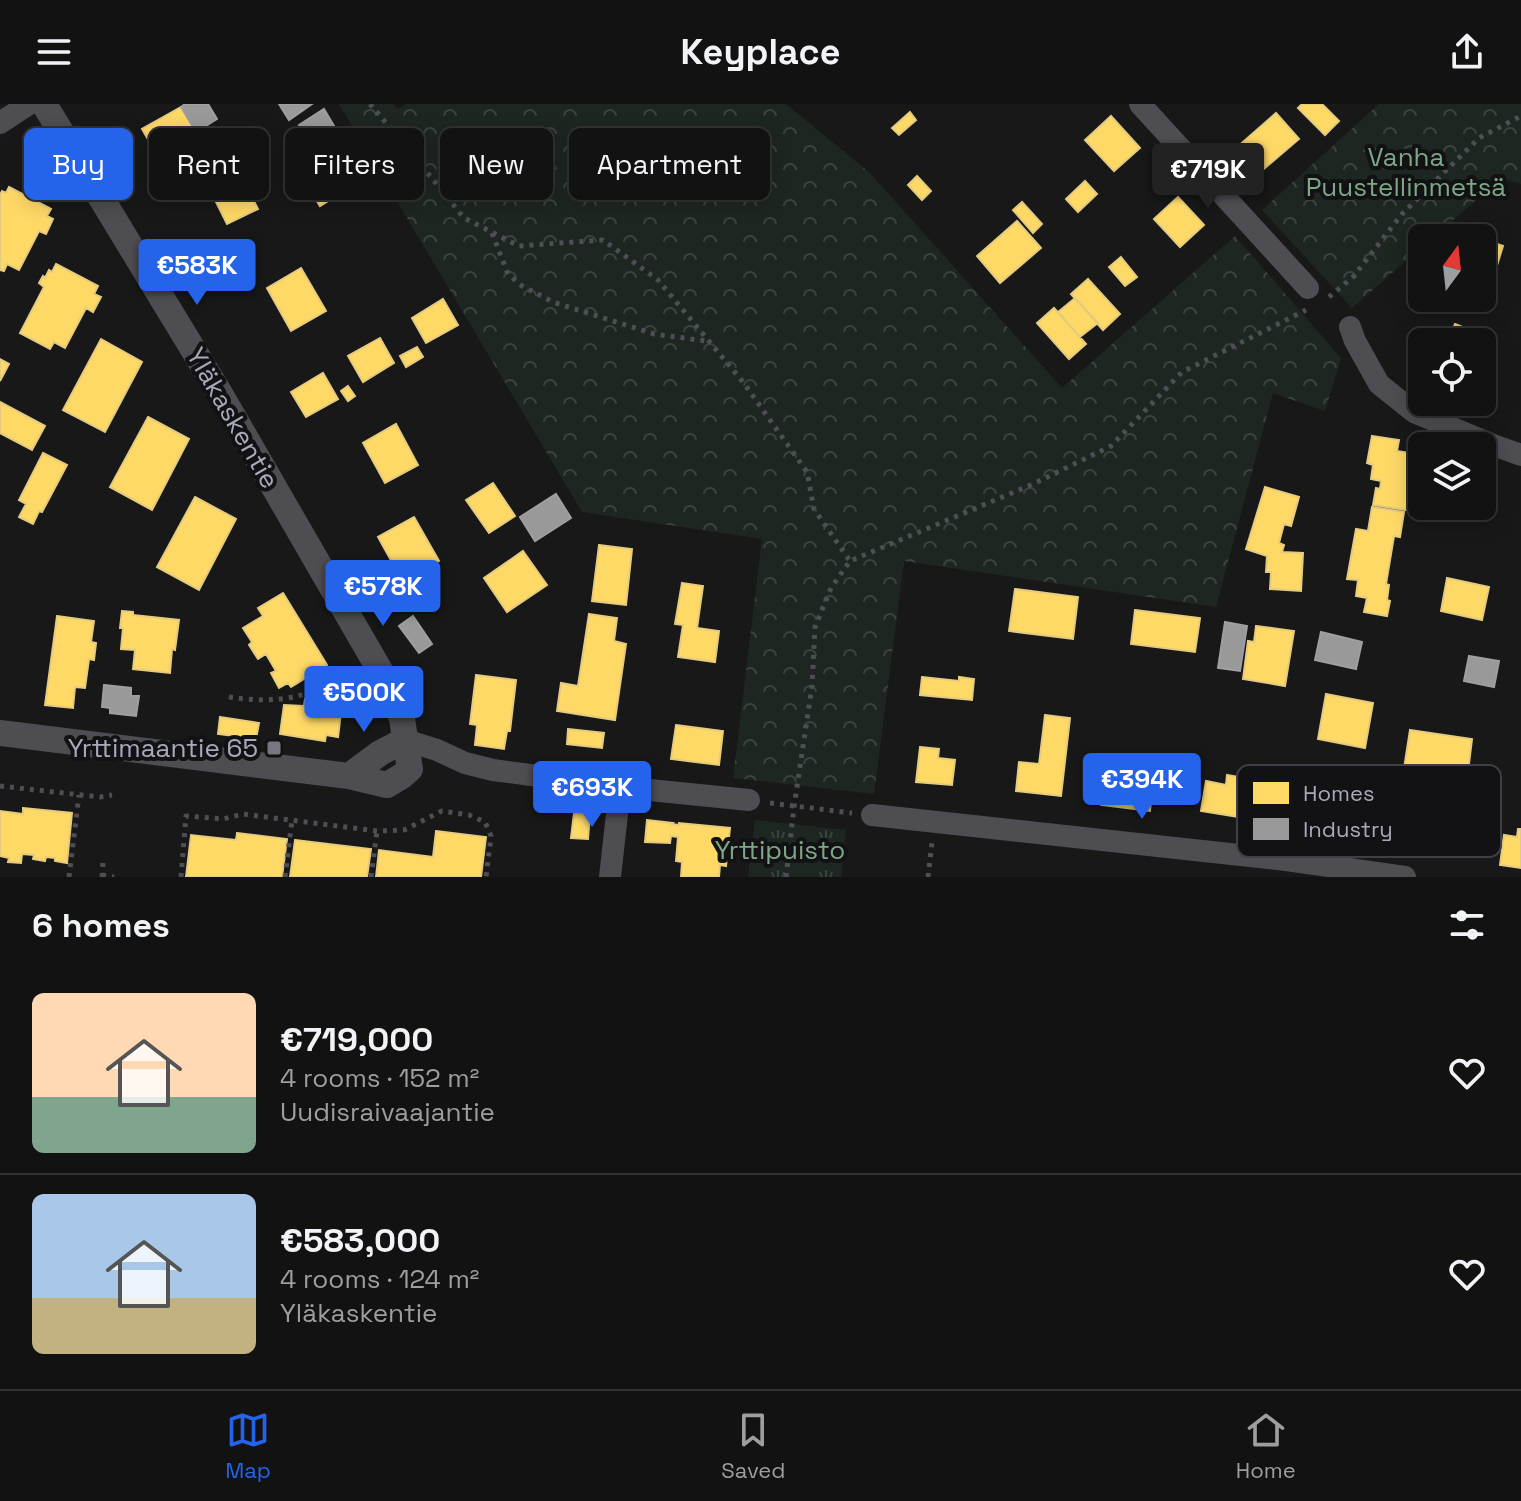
<!DOCTYPE html>
<meta charset="utf-8">
<style>
body{margin:0;font-family:"Space Grotesk",sans-serif;background:#1b1b1b;color:#f1f3f6;height:100vh;display:flex;flex-direction:column;font-size:30px;white-space:nowrap}
*{box-sizing:border-box;margin:0}
p{font-size:26px;color:#9c9e9f}
.icon{flex:none;width:44px;height:44px;fill:none;stroke:currentColor;stroke-width:2;stroke-linecap:round;stroke-linejoin:round}
.map{position:relative;height:773px;overflow:hidden}
.details{display:flex;flex-direction:column;background:#121212;flex:1}
.details>*{flex:none}
.hud{position:absolute;left:24px;top:24px;width:800px;height:72px;display:flex;gap:16px}
.needle{width:52px;rotate:15deg}
.controls{position:absolute;left:1408px;top:120px;display:grid;gap:16px}
.controls a{display:grid;place-items:center;width:88px;height:88px;border-radius:12px;background:#121212;box-shadow:0 4px 20px #0003,0 0 0 2px #313232;font-size:40px}
.price{position:absolute;translate:-50% -68px;padding:0 18px;border-radius:8px;background:#2563eb;color:#fff;font-size:26px;line-height:52px;filter:drop-shadow(0 2px 4px #0008)}
.price::after{content:'';position:absolute;left:50%;top:48px;width:24px;height:18px;margin-left:-12px;background:inherit;clip-path:polygon(0 0,100% 0,50% 100%)}
.price.active{background:#222;color:#fff}
ul{padding:0;list-style:none}
li{display:flex;align-items:center;gap:24px;height:200px;padding:0 32px}
li+li{border-top:2px solid #313232}
li span{display:grid;place-items:center;flex:none;width:224px;height:160px;border-radius:12px;color:#555}
li>.icon{margin-inline-start:auto}
span .icon{width:96px;height:96px;fill:#fffc;stroke-width:1}
li b{font-size:34px}
h2{display:flex;justify-content:space-between;align-items:center;height:96px;padding:0 32px;font-size:34px}
.pill{padding:0 28px;border-radius:12px;background:#121212;box-shadow:0 4px 20px #0003,0 0 0 2px #313232;font-size:28px;line-height:72px}
.pill.active{background:#2563eb;color:#fff}
header{display:flex;justify-content:space-between;align-items:center;height:104px;padding:0 32px;background:#121212;font-size:36px;font-weight:800}
.tab-bar{display:flex;justify-content:space-around;align-items:center;height:112px;border-top:2px solid #313232;background:#121212;font-size:22px;color:#9c9e9f}
.tab-bar a{display:grid;justify-items:center;gap:4px}
.tab-bar .active{color:#2563eb}
.map>svg:first-child{display:block}
.forest{fill:url(#forest-crowns)}
.park{fill:url(#park-tufts)}
.homes{fill:#ffd966;stroke:#e5cb7f;stroke-width:2}
.industry{fill:#999;stroke:#9e9ea3;stroke-width:2}
.lines{fill:none;stroke-linecap:round;stroke-linejoin:round}
.path{stroke:#4e4e54;stroke-width:5;stroke-dasharray:4 6;stroke-linecap:butt}
.minor{stroke:#4d4d52;stroke-width:22}
.tertiary{stroke:#4d4d52;stroke-width:26}
.poi-dot{fill:#767781;stroke:#121214;stroke-width:3}
.labels{text-anchor:middle;stroke-width:8;stroke-linejoin:round;paint-order:stroke}
.park-label{font-size:26px;fill:#7da786;stroke:#121214}
.street-label{font-size:26px;fill:#a8aaba;stroke:#121214}
.poi-label{font-size:26px;fill:#a8aaba;stroke:#121214;text-anchor:end}
.key{fill:#121214;stroke:#3f4046;stroke-width:2}
.key-label{font-size:22px;fill:#a8aaba}
</style>
<header><svg class="icon" aria-label="menu" viewBox="0 0 24 24"><path d="M4 6h16M4 12h16M4 18h16"/></svg>Keyplace<svg class="icon" aria-label="share" viewBox="0 0 24 24"><path d="M12 15V3M7 8l5-5 5 5M5 13v7h14v-7"/></svg></header>
<div class="map">
<svg width="1521" height="773" viewBox="0 0 1521 773">
<defs>
<pattern id="forest-crowns" width="20" height="18" patternUnits="userSpaceOnUse" patternTransform="scale(2)"><rect width="20" height="18" fill="#1d2620"/><path d="M2 6a3 3 0 1 1 6 0M12 15a3 3 0 1 1 6 0" fill="none" stroke="#3b433e"/></pattern>
<pattern id="park-tufts" width="24" height="20" patternUnits="userSpaceOnUse" patternTransform="scale(2)"><rect width="24" height="20" fill="#1d2620"/><path d="M3 7l-1-3M5 7V3M7 7l1-3M15 17l-1-3M17 17v-4M19 17l1-3" fill="none" stroke="#3b433e"/></pattern>
</defs>
<rect width="100%" height="100%" fill="#181818"/>
<path class="forest" d="M339 0H394L397 5 407 0H786L870 69 1062 284 1235 132 1341 254 1325 307 1273 289 1216 503 904 457 874 690 733 674 762 435 582 408Z
M1379 0H1521V80L1501 74 1433 134H1422V143L1352 204 1262 106Z"/>
<path class="park" d="M755 716 846 726 841 773H748Z"/>
<path class="homes" d="M1302 0H1322L1339 17 1325 31 1298 4Z
M181 3 204 42 165 65 142 25Z
M910 8 916 16 899 31 892 24Z
M1276 9 1299 35 1258 70 1236 44Z
M1111 12 1140 44 1114 67 1085 36Z
M343 38 366 73 320 102 298 67Z
M917 72 931 87 922 96 908 81Z
M1085 77 1097 90 1078 108 1066 95Z
M244 78 258 105 227 120 214 94Z
M9 83 51 105 47 112 53 115 46 130 39 127 19 166 7 160 4 167 0 166V91L2 87 6 89Z
M1178 93 1204 121 1180 143 1154 115Z
M1022 98 1042 120 1033 129 1013 106Z
M1017 117 1041 144 1000 179 977 152Z
M1482 135 1503 142 1490 184 1482 182Z
M1121 153 1137 173 1125 182 1109 163Z
M56 160 98 182 94 190 101 193 93 208 86 204 65 244 54 238 50 245 20 229 44 183 39 179 43 172 45 174 49 166 52 168Z
M301 164 326 207 291 227 267 184Z
M1088 175 1120 210 1103 226 1071 190Z
M1075 194 1098 219 1080 233 1058 208Z
M443 195 458 221 426 239 412 214Z
M1054 204 1086 240 1069 255 1037 219Z
M1455 220 1485 232 1482 240V238H1447Z
M380 234 394 259 363 278 348 252Z
M101 235 142 258 105 328 63 306Z
M417 243 423 253 406 263 400 252Z
M0 255 9 260 0 277Z
M323 269 338 295 306 313 291 288Z
M348 282 355 292 348 297 341 287Z
M0 298 45 322 32 346 0 329Z
M148 313 189 335 152 406 110 383Z
M396 320 418 361 385 379 363 339Z
M1372 332 1399 336 1397 347 1422 351 1417 379 1410 378 1406 406 1373 401 1376 384 1380 385 1381 377 1371 375 1373 361 1367 359Z
M43 349 67 361 42 408 39 407 33 420 19 413 26 400 19 396Z
M493 379 515 412 489 429 466 396Z
M1265 383 1299 393 1291 422 1284 420 1279 439 1284 441 1282 448 1303 449 1301 487 1270 485 1271 468H1266L1267 452 1246 445Z
M195 393 236 415 199 486 157 463Z
M1372 403 1404 408 1400 433 1394 432 1386 480 1389 481 1387 496 1390 497 1387 512 1364 508 1367 494 1356 492 1358 476 1347 475 1356 425 1368 427Z
M414 413 439 457 403 478 378 433Z
M599 441 632 445 626 501 592 497Z
M523 447 547 481 507 508 484 474Z
M1447 474 1489 483 1482 516 1441 507Z
M682 479 703 482 697 524 719 527 715 558 678 553 683 521 675 520Z
M1015 485 1078 493 1073 535 1009 527Z
M283 489 327 561 291 583 288 579 279 584 271 569 276 567 266 550 258 555 249 541 252 538 243 524 263 512 258 504Z
M1135 506 1200 514 1195 548 1131 540Z
M122 507 133 508V511L179 516 175 546 172 545 170 569 133 565 135 546 121 545 123 524H120Z
M589 510 617 514 614 537 626 540 615 616 557 607 561 579 578 582Z
M57 512 94 517 91 538 96 539 94 556 89 555 85 584 75 583 73 604 45 601Z
M1256 522 1294 527 1285 582 1243 575 1248 537 1254 538Z
M476 571 516 576 510 627H507L504 645 475 641 477 621 470 620Z
M922 573 959 577V573L974 575 972 596 920 591Z
M1326 590 1373 599 1365 644 1318 635Z
M305 595 342 600 338 633 326 631 325 637 280 630 284 601 304 602Z
M1045 611 1070 614 1061 692 1016 687 1019 658 1039 660Z
M220 613 259 619 256 635 218 630Z
M676 621 723 627 719 661 671 655Z
M568 625 604 629 602 644 567 640Z
M1410 626 1472 635 1468 668 1429 662 1428 674 1403 671Z
M920 643 939 645 938 654 955 656 952 681 916 678Z
M1105 664 1154 670 1150 707 1101 701Z
M1227 671 1245 674 1239 713 1201 707 1206 677 1226 681Z
M23 704 72 709 67 759 55 757V754L46 753 45 757 33 755 34 751 22 750 21 759 8 758 9 754 0 752V707L23 710Z
M574 709 590 710 588 735 571 734Z
M647 716 673 719 672 720 679 721V719L730 724 726 762 720 761 719 773H681L682 758 676 757 678 733 671 732 670 739 645 738Z
M1518 725H1521V764L1500 761 1504 731 1517 733Z
M436 727 486 733 481 773H376L379 746 433 753Z
M237 729 287 735 282 773H186L191 731 236 736Z
M295 736 371 745 367 773H290Z"/>
<path class="industry" d="M185 0H208L217 15 196 28 181 3Z
M279 0H312L289 16Z
M324 5 337 27 312 42 299 21Z
M556 390 571 414 535 437 520 413Z
M413 512 432 540 419 549 399 522Z
M1225 518 1247 522 1240 567 1218 564Z
M1321 528 1362 538 1356 565 1315 556Z
M1469 552 1499 557 1494 583 1464 577Z
M104 581 131 584V592H139L136 612 110 609V604L102 603Z"/>
<g class="lines">
<path class="path" d="M370 0 409 46 464 114 519 142 603 136 658 176 743 278 807 368 814 405 850 457
M492 129 508 170 522 182 553 198 654 230 706 237
M1329 193 1353 173 1402 110 1479 34 1521 12
M229 593C256 597 287 598 312 587 326 581 339 572 351 564
M0 682 100 693 112 691
M770 699 852 709
M102 771 114 773
M69 773 79 691
M102 773 103 759
M181 773 186 712 223 715 243 710 377 727 404 726 442 707 469 711 485 718 491 732 486 773
M285 773 292 716
M371 773 377 727
M786 773 794 703 812 582 815 523 831 484 850 457 1031 381 1111 342 1182 268 1306 206
M928 773 932 738"/>
<path class="minor" d="M1140 0 1308 184
M0 19 29 0
M1350 223 1355 237 1379 280 1414 308 1493 341 1521 351
M405 636 437 646 465 659 493 666 620 683 749 696
M872 711 1286 756 1405 773
M610 773 620 683"/>
<path class="tertiary" d="M0 629 349 672 387 681 402 672 410 665 402 615 393 589 219 288 44 0
M349 672 380 649 405 636"/>
</g>
<rect class="poi-dot" x="266" y="636" width="16" height="16" rx="4"/>
<g class="labels">
<g class="park-label">
<text x="1406" y="62">Vanha<tspan x="1406" dy="30">Puustellinmetsä</tspan></text>
<text x="780" y="755">Yrttipuisto</text>
</g>
<g class="street-label">
<text transform="translate(233 314) rotate(60)" y="9">Yläkaskentie</text>
</g>
<g class="poi-label">
<text x="258" y="653">Yrttimaantie 65</text>
</g>
</g>
<rect x="1237" y="661" width="264" height="92" rx="12" class="key"/>
<rect x="1253" y="678" width="36" height="22" fill="#ffd966"/>
<rect x="1253" y="714" width="36" height="22" fill="#999"/>
<g class="key-label">
<text x="1303" y="697">Homes</text>
<text x="1303" y="733">Industry</text>
</g>
</svg>
<div class="controls">
<a><svg class="needle" viewBox="-14 -14 28 28"><path d="M0-13l5 13h-10z" fill="#e53935"/><path d="M0 13l5-13h-10z" fill="#9c9e9f"/></svg></a>
<a><svg class="icon" aria-label="locate" viewBox="0 0 24 24"><circle cx="12" cy="12" r="6"/><path d="M12 2v4M12 18v4M2 12h4M18 12h4"/></svg></a>
<a><svg class="icon" aria-label="layers" viewBox="0 0 24 24"><path d="M12 4l9 5-9 5-9-5zM3 14l9 5 9-5"/></svg></a>
</div>
<b class="price active" style="left:1208px;top:107px">€719K</b>
<b class="price" style="left:197px;top:203px">€583K</b>
<b class="price" style="left:383px;top:524px">€578K</b>
<b class="price" style="left:364px;top:630px">€500K</b>
<b class="price" style="left:1142px;top:717px">€394K</b>
<b class="price" style="left:592px;top:725px">€693K</b>
<div class="hud">
<a class="pill active">Buy</a>
<a class="pill">Rent</a>
<a class="pill">Filters</a>
<a class="pill">New</a>
<a class="pill">Apartment</a>
</div>
</div>
<section class="details">
<h2>6 homes<svg class="icon" aria-label="filters" viewBox="0 0 24 24"><path d="M4 7h16M4 17h16"/><circle cx="9" cy="7" r="2"/><circle cx="15" cy="17" r="2"/></svg></h2>
<ul>
<li><span style="background:linear-gradient(#ffd9b3 65%,#7fa58c 0)"><svg class="icon" aria-label="home" viewBox="0 0 24 24"><path d="M3 11l9-7 9 7M6 9v11h12V9"/></svg></span><div><b>€719,000</b><p>4 rooms · 152 m²</p><p>Uudisraivaajantie</p></div><svg class="icon" aria-label="heart" viewBox="0 0 24 24"><path d="M12 20l-8-8c-3-5 5-10 8-4 3-6 11-1 8 4z"/></svg></li>
<li><span style="background:linear-gradient(#a9c7e8 65%,#c2b280 0)"><svg class="icon" aria-label="home" viewBox="0 0 24 24"><path d="M3 11l9-7 9 7M6 9v11h12V9"/></svg></span><div><b>€583,000</b><p>4 rooms · 124 m²</p><p>Yläkaskentie</p></div><svg class="icon" aria-label="heart" viewBox="0 0 24 24"><path d="M12 20l-8-8c-3-5 5-10 8-4 3-6 11-1 8 4z"/></svg></li>
</ul>
</section>
<nav class="tab-bar">
<a class="active"><svg class="icon" aria-label="map" viewBox="0 0 24 24"><path d="M3 6l6-2 6 2 6-2v14l-6 2-6-2-6 2zM9 4v14M15 6v14"/></svg>Map</a>
<a><svg class="icon" aria-label="saved" viewBox="0 0 24 24"><path d="M7 4h10v16l-5-4-5 4z"/></svg>Saved</a>
<a><svg class="icon" aria-label="home" viewBox="0 0 24 24"><path d="M3 11l9-7 9 7M6 9v11h12V9"/></svg>Home</a>
</nav>
